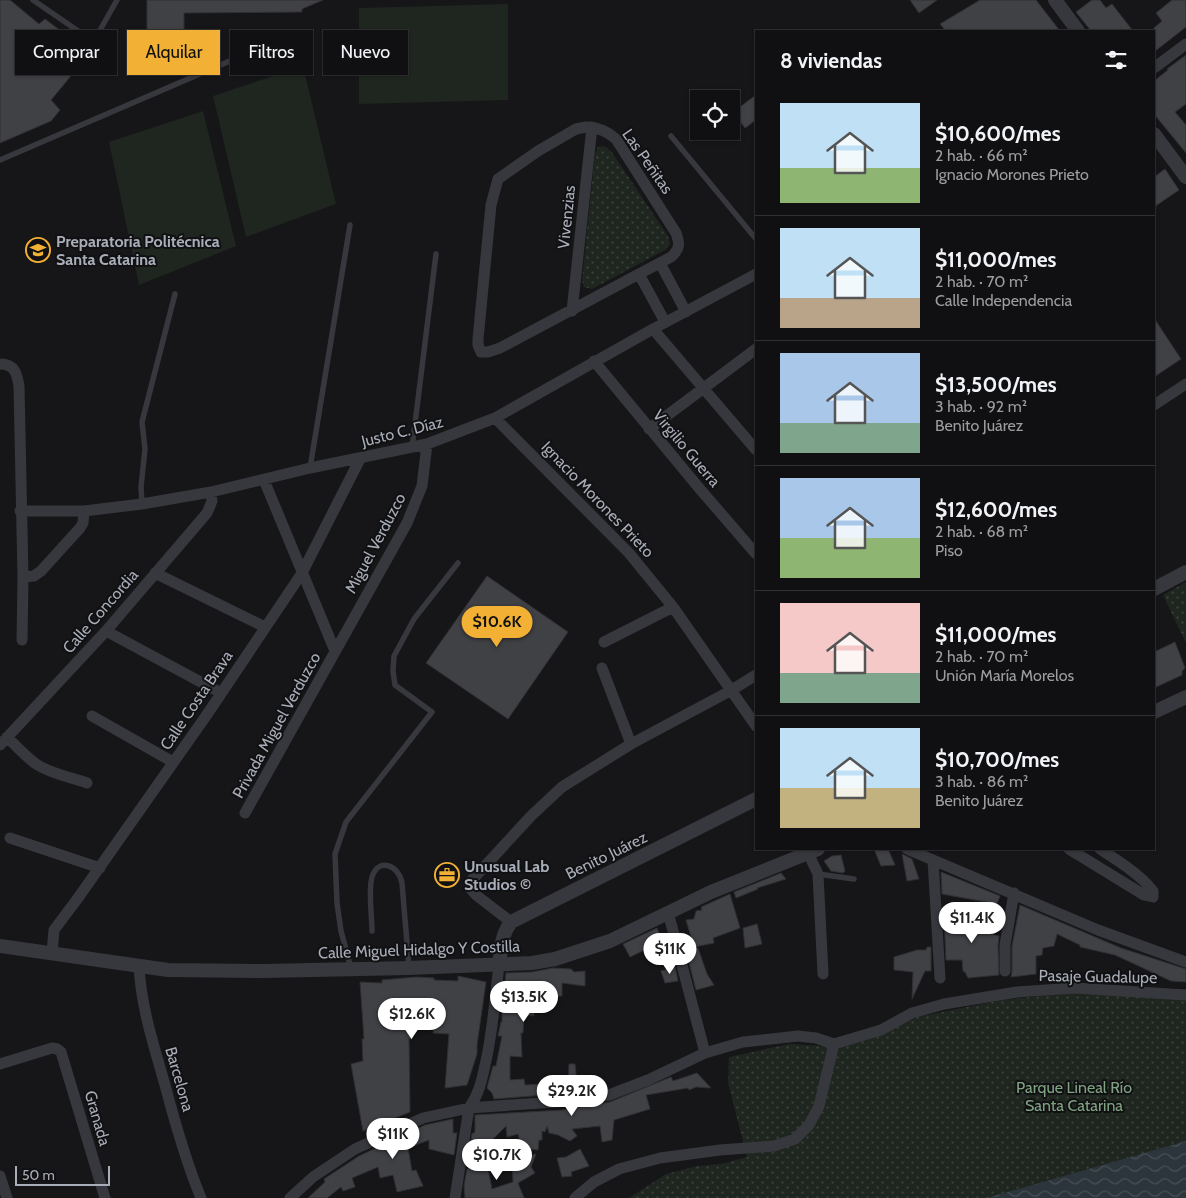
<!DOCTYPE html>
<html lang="es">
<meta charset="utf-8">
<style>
body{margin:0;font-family:Cabin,sans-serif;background:#19191b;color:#f1f3f6;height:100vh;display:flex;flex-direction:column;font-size:19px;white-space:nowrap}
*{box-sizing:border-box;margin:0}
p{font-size:16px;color:#9c9d9f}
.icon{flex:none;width:28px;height:28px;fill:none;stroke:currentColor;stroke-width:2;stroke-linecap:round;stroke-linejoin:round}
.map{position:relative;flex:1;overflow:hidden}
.drawer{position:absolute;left:755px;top:30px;width:400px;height:820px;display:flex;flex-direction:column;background:#101012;border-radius:0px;box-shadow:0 1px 4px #0004,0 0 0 1px #303032}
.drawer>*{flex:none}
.banner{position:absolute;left:15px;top:30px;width:475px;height:45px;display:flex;gap:10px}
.tools{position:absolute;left:690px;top:90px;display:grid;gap:10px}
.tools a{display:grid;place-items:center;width:50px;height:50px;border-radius:0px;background:#101012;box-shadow:0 1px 4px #0004,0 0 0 1px #303032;font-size:25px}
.scale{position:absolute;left:15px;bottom:12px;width:95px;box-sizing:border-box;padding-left:5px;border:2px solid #a8adb8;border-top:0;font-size:14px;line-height:18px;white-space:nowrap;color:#a8adb8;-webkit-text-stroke:4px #111113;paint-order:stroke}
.price{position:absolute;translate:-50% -42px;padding:0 11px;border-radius:18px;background:#fff;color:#222;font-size:16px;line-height:32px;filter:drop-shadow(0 1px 2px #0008)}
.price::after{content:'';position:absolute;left:50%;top:30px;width:15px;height:11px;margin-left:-8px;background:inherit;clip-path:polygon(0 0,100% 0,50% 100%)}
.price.selected{background:#f2b134;color:#111}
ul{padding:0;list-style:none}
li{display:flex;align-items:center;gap:15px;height:125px;padding:0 25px}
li+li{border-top:1px solid #303032}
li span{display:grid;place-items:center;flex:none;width:140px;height:100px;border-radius:0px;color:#555}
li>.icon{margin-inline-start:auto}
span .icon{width:60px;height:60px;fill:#fffc;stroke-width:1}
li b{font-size:21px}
h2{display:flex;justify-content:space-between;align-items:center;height:60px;padding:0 25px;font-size:21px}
.tag{padding:0 18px;border-radius:0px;background:#101012;box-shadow:0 1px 4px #0004,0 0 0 1px #303032;font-size:18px;line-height:45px}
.tag.selected{background:#f2b134;color:#111}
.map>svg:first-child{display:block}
.green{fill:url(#green-dots)}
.pitch{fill:#1e261f}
.water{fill:url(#water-waves)}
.building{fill:#404145;stroke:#303034}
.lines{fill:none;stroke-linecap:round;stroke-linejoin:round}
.service{stroke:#37383d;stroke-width:5.5}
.minor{stroke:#37383d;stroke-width:11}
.tertiary{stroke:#37383d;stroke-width:14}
.labels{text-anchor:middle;stroke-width:4;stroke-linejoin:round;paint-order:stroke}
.street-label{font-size:16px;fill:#a8adb8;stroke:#111113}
.poi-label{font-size:16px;font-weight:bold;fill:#a8adb8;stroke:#111113;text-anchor:start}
.park-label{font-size:16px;fill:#7fa381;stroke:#111113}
</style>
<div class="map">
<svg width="1186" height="1198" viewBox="0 0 1186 1198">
<defs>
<pattern id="green-dots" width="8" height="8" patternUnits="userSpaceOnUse" patternTransform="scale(1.25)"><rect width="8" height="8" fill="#1e261f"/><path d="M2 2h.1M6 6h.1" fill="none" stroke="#3c433d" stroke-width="1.8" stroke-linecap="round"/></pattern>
<pattern id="water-waves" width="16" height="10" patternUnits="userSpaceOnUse" patternTransform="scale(1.25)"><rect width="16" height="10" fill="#2c353c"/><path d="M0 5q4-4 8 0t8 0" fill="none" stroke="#485056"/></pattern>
</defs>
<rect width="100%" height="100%" fill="#161618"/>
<path class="green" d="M604 146 611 151 668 236 670 244 665 250 592 289 584 287 582 280 595 154 598 147Z
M1186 582V643L1163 595Z
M1072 993 1186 999V1198H629L666 1174 697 1166 721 1164 747 1157 728 1083 729 1057 789 1044 840 1047 874 1038 917 1017 1002 1000Z"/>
<path class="pitch" d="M508 4V100L359 104V8Z
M303 66 336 204 246 237 213 96Z
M203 111 236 246 139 285 109 142Z"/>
<path class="water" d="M1186 1141V1198H987Z"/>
<path class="building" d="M0 0H10L39 24 45 19 90 53 51 100 60 110 51 121 0 143Z
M147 0H323L302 9V12L184 13V56H147Z
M910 0H937L919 13Z
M980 0H1036L1060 31H946L940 24Z
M1092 0H1100L1106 8 1112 4 1133 31H1091L1076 12Z
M1172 0H1186V27L1154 52V28L1162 21 1156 13Z
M1186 55V104L1175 112 1186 125V153L1154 114V81L1168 70 1167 69Z
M756 95V120L745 128 733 112Z
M1165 169 1179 190 1154 207V177Z
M1154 318 1181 359 1154 377Z
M487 576 568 632 508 719 426 663Z
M1175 642 1185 668 1182 671V675L1154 688V652Z
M874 849H888L895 865 881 866Z
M902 854 912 859 919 879 907 881Z
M841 855 845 871 843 873 831 871 824 861 832 856Z
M941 872 1000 896 997 904 942 894Z
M781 873 786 879 757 888 758 889 736 898 734 892Z
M730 894 740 928 713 938 714 943 694 947 686 920 694 919 696 911 702 910 701 907Z
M1020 905 1121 948 1186 969V982L1171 981 1115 955 1080 947V945L1057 934 1054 946 1043 948 1042 955 1036 956V974L1011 977 1012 971V946Z
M994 913 987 933 999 936 998 945 999 975 968 978 965 972 963 971 962 960H946L944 915Z
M757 924 762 944 745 948 743 928Z
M657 928 664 944 656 949 655 945 630 957 623 944Z
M927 947H931V971H925L912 999 913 972 894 970V957L917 950H926Z
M698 948 707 974 714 985 696 990 686 951Z
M675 967 678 981 665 983 661 971Z
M553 968 571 969 574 972 585 971V986L562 983V996L551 997 550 1003 534 1005V1016L524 1015 523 1033H521L522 1057 510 1056V1080L524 1079 525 1085 543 1084 545 1095 494 1099 492 1093 487 1088 493 1066H496L502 1036H498L501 1022H502V1007L506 973 532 972Z
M458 976 486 982 477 1045V1054L467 1085 445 1088 449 1034 433 1033 440 1005H436L437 1002 411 1005 412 1039H409L410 1112 363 1131 351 1064 363 1061 362 1039H364L360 982 382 983V980L416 977 434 978V980L458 981Z
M569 1064H575L578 1092 568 1094Z
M697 1073 711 1088 696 1087 689 1090 688 1088 646 1095 650 1109 614 1120 612 1140 602 1142 600 1126 572 1129 577 1136 570 1141 558 1135 549 1133 547 1126 545 1132 542 1131V1140H539L538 1150 522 1148 518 1134 507 1137 506 1126 488 1144 481 1143 476 1155 468 1163 472 1134 475 1132V1115L562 1110 610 1102 671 1077 673 1081Z
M453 1119V1133H457L454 1155 429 1149V1140L408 1148 412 1171 416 1170 423 1186 397 1192 393 1175 380 1178 378 1167 352 1178 355 1187 343 1191 341 1187 327 1198H308L325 1182 324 1179 359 1156 425 1125Z
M580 1149 589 1166 571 1172 572 1176 562 1177 557 1158 566 1157Z
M536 1154 531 1167 535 1173 518 1183 524 1198H465L464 1186 467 1169 487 1164 492 1189 513 1182 512 1161Z"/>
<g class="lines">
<path class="service" d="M33 0 84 35H92L99 32 117 0
M671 136 756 239
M0 160 258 49
M412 448 436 254
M310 468 350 225
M142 504 141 487 145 449 142 422 175 294
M818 874 854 879
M372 931C372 916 368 891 372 877 378 857 399 865 402 883L409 967
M351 968 341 931 337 903 335 854 346 822 432 712 395 685 393 671 394 656 414 619 458 563"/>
<path class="minor" d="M1154 68 1186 44
M586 127C598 127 607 131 616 139L676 233C680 244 680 249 671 257L500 348 488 352H481L478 345V339L491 205 498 179 538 151 576 129Z
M660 263 686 312
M639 274 665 322
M572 311 592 127
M653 329 756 450
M594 361 699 488 756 554
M0 364C15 364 17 374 19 386L23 577 22 640
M1154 405 1186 384
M495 418 629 553 673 607 756 726
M649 429 756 349
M264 480 335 651
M20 511H84L142 504 211 492 310 468 427 444 495 418 653 329 756 274
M155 573 265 627
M23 577 34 576 41 571 80 528 83 523 84 511
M106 631 221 693
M604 642 673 607
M602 668 631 744
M92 716 173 762
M7 737C16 746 25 756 36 764 51 774 70 777 87 783
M0 745 106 631 207 513 212 501 211 492
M245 813 407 523 422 486 427 444
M10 838 100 868
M907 849 1098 930 1186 962
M1069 849 1144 895 1153 897V891C1141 875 1117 860 1100 849
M808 853 818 874 823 974
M933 860 940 978
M668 912 705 1053
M511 922 476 895 469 887 472 880 531 816 562 787 631 744 730 691 756 675
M52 953 54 930 78 898 206 716 302 573 360 459
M139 966C141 1007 154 1046 165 1085 175 1123 186 1162 201 1198
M1005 971V945L1014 893
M0 1064 52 1048 57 1049 61 1052 105 1198
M0 1176 7 1198
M290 1198 313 1177 355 1149 423 1118 469 1108 569 1101 609 1095 648 1080 705 1053 743 1042 798 1036 816 1038 834 1044 881 1030 912 1013 944 1004 1017 992 1075 988 1186 995
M455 1198 469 1108C480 1093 482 1078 486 1061 493 1029 495 998 499 965
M575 1198 594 1182 619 1169 660 1158 720 1150 774 1146 795 1139 809 1125 819 1106 834 1044"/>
<path class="tertiary" d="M1055 0 1078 31
M1154 134 1186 177
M1154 589 1186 572
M1154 712 1186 697
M0 946 168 970 264 971 409 968 532 963 555 959 610 941 711 892 818 849
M499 965C501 950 501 935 511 922L756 799"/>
</g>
<defs>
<symbol id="university-ring" viewBox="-11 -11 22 22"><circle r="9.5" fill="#111113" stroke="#f2b134" stroke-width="1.5"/><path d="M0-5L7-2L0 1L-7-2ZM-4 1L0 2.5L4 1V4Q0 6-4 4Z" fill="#f2b134"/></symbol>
<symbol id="office-ring" viewBox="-11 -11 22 22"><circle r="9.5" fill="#111113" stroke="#f2b134" stroke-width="1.5"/><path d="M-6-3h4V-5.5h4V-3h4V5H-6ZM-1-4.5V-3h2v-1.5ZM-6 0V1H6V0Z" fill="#f2b134"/></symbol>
</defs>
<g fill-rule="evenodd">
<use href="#university-ring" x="24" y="236" width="28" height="28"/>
<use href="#office-ring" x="433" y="861" width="28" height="28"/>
</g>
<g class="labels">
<g class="street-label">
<text transform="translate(648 161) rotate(55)" y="6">Las Peñitas</text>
<text transform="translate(566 217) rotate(-84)" y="6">Vivenzias</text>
<text transform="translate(402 431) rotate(-14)" y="6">Justo C. Díaz</text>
<text transform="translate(687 448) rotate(50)" y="6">Virgilio Guerra</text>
<text transform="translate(598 499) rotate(46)" y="6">Ignacio Morones Prieto</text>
<text transform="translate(375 543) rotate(-62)" y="6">Miguel Verduzco</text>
<text transform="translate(100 611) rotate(-49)" y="6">Calle Concordia</text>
<text transform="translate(196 700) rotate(-56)" y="6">Calle Costa Brava</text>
<text transform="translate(276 725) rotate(-61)" y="6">Privada Miguel Verduzco</text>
<text transform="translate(606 855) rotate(-26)" y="6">Benito Juárez</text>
<text transform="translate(419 949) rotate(-2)" y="6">Calle Miguel Hidalgo Y Costilla</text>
<text transform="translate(1098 976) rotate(1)" y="6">Pasaje Guadalupe</text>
<text transform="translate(180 1079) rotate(74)" y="6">Barcelona</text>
<text transform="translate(98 1118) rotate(74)" y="6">Granada</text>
</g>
<g class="poi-label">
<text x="56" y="247">Preparatoria Politécnica<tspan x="56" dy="18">Santa Catarina</tspan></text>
<text x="464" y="872">Unusual Lab<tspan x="464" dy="18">Studios ©</tspan></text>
</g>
<g class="park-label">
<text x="1074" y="1093">Parque Lineal Río<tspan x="1074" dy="18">Santa Catarina</tspan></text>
</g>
</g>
</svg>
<div class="tools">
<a><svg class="icon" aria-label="locate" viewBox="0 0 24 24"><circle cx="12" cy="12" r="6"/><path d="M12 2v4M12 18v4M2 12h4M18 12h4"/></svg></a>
</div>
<div class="scale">50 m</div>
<b class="price selected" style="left:497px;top:648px">$10.6K</b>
<b class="price" style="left:972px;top:944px">$11.4K</b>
<b class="price" style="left:670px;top:975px">$11K</b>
<b class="price" style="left:524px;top:1023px">$13.5K</b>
<b class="price" style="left:412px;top:1040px">$12.6K</b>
<b class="price" style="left:572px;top:1117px">$29.2K</b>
<b class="price" style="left:393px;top:1160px">$11K</b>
<b class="price" style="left:497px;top:1181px">$10.7K</b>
<div class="banner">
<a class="tag">Comprar</a>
<a class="tag selected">Alquilar</a>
<a class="tag">Filtros</a>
<a class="tag">Nuevo</a>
</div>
<section class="drawer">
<h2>8 viviendas<svg class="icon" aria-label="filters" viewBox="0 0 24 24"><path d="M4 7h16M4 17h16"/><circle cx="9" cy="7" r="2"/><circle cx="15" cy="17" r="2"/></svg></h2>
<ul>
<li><span style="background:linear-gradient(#bfe0f5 65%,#8fb573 0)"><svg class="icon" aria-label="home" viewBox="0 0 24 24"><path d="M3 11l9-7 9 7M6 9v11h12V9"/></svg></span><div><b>$10,600/mes</b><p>2 hab. · 66 m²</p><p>Ignacio Morones Prieto</p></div></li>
<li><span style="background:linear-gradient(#bfe0f5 70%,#b9a48a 0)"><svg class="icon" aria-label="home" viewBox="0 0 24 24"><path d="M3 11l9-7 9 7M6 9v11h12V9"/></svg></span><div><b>$11,000/mes</b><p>2 hab. · 70 m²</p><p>Calle Independencia</p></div></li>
<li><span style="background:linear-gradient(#a9c7e8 70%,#7fa58c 0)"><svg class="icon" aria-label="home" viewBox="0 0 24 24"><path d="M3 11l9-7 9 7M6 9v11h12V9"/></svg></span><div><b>$13,500/mes</b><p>3 hab. · 92 m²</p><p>Benito Juárez</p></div></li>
<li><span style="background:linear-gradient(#a9c7e8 60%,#8fb573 0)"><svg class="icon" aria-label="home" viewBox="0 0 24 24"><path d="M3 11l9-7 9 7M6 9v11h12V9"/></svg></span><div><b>$12,600/mes</b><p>2 hab. · 68 m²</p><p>Piso</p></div></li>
<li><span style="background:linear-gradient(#f6c9c9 70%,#7fa58c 0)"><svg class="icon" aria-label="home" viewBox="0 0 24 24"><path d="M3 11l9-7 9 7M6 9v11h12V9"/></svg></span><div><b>$11,000/mes</b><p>2 hab. · 70 m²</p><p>Unión María Morelos</p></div></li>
<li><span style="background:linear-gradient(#bfe0f5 60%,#c2b280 0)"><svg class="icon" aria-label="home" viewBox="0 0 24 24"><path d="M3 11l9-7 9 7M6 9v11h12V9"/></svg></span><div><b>$10,700/mes</b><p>3 hab. · 86 m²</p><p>Benito Juárez</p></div></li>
</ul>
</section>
</div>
